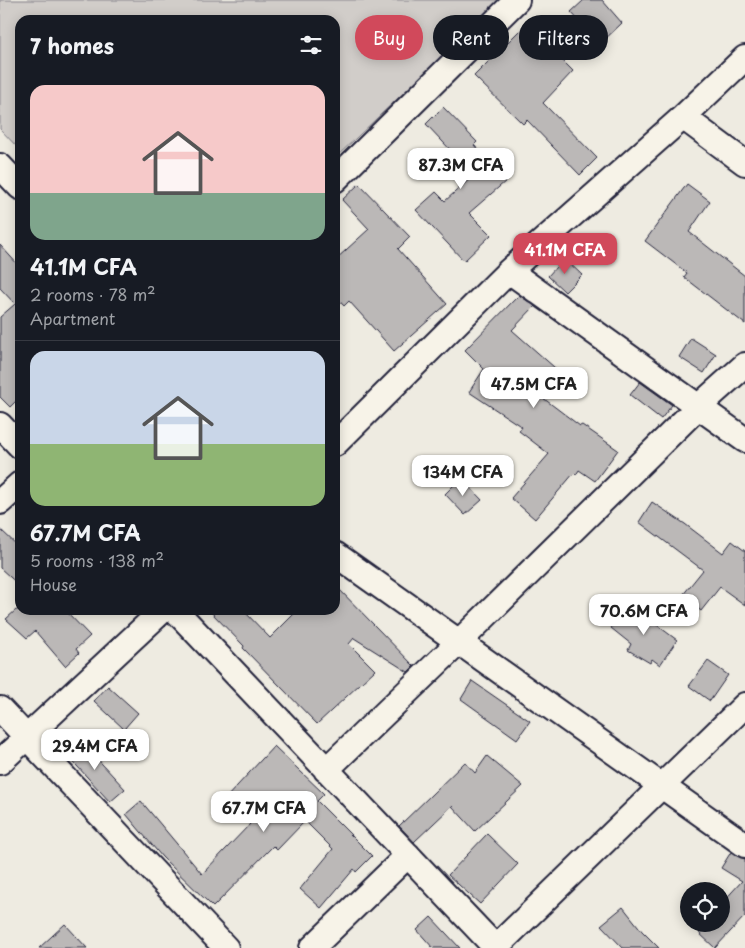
<!DOCTYPE html>
<meta charset="utf-8">
<style>
body{margin:0;font-family:"Playpen Sans",sans-serif;background:#242831;color:#f1f3f6;height:100vh;display:flex;flex-direction:column;font-size:19px;white-space:nowrap}
*{box-sizing:border-box;margin:0}
p{font-size:16px;color:#9ea1a6}
.icon{flex:none;width:28px;height:28px;fill:none;stroke:currentColor;stroke-width:2;stroke-linecap:round;stroke-linejoin:round}
.map{position:relative;flex:1;overflow:hidden}
.panel{position:absolute;left:15px;top:15px;width:325px;height:600px;display:flex;flex-direction:column;background:#171b24;border-radius:15px;box-shadow:0 2px 12px #0003}
.panel>*{flex:none}
.banner{position:absolute;left:355px;top:15px;width:315px;height:45px;display:flex;gap:10px}
.fabs{position:absolute;left:680px;top:882px;display:grid;gap:10px}
.fabs a{display:grid;place-items:center;width:50px;height:50px;border-radius:50%;background:#171b24;box-shadow:0 2px 12px #0003;font-size:25px}
.price{position:absolute;translate:-50% -42px;padding:0 11px;border-radius:10px;background:#fff;color:#222;font-size:16px;line-height:32px;filter:drop-shadow(0 1px 2px #0008)}
.price::after{content:'';position:absolute;left:50%;top:30px;width:15px;height:11px;margin-left:-8px;background:inherit;clip-path:polygon(0 0,100% 0,50% 100%)}
.price.selected{background:#d1495b;color:#fff}
ul{padding:0;list-style:none}
li{display:grid;align-content:center;gap:10px;height:265px;padding:0 15px}
li+li{border-top:1px solid #363941}
li span{display:grid;place-items:center;height:155px;border-radius:15px;color:#555}
li>.icon{margin-inline-start:auto}
span .icon{width:90px;height:90px;fill:#fffc;stroke-width:1}
li b{font-size:21px}
h2{display:flex;justify-content:space-between;align-items:center;height:60px;padding:0 15px;font-size:21px}
.pill{padding:0 18px;border-radius:22px;background:#171b24;box-shadow:0 2px 12px #0003;font-size:18px;line-height:45px}
.pill.selected{background:#d1495b;color:#fff}
.map>svg:first-child{display:block}
.pitch{fill:#d1cdc9;stroke:#7a7882}
.building{fill:#bbb8b7;stroke:#22223b}
.lines{fill:none;stroke-linecap:round;stroke-linejoin:round}
.minor-casing{stroke:#22223b;stroke-width:28}
.minor{stroke:#f7f3e8;stroke-width:24}
</style>
<div class="map">
<svg width="745" height="948" viewBox="0 0 745 948">
<rect width="100%" height="100%" fill="#eeebe1"/>
<filter id="ink" filterUnits="userSpaceOnUse"><feTurbulence type="fractalNoise" baseFrequency=".02" numOctaves="2"/><feDisplacementMap in="SourceGraphic" scale="10" xChannelSelector="R" yChannelSelector="G"/><feConvolveMatrix kernelMatrix="1 2 1 2 8 2 1 2 1" color-interpolation-filters="sRGB"/></filter>
<g filter="url(#ink)">
<path class="pitch" d="M0 0H501L335 158V20H20V150L0 129Z"/>
<path class="building" d="M584 0H602L622 23 600 44 571 12Z
M526 24 573 71 543 103 597 158 580 175 527 120 523 124 474 76Z
M443 107 477 142 474 145 506 181 469 213 491 235 464 261 416 210 436 192 445 201 474 175 426 124Z
M359 184 410 237 398 249 447 304 394 351 349 301 344 306 335 296V260L369 229 342 200Z
M687 184 710 201 689 232 745 276V324L684 277 687 273 645 241Z
M0 245 20 267V397L10 407 0 397V317L15 304 0 288Z
M564 258 582 275 565 292 548 276Z
M519 295 535 306 512 330 563 375 543 398 580 426 582 425 618 450 595 481 579 470 576 475 574 473 535 519 511 498 549 454 519 431 522 427 469 392 484 369 465 350Z
M691 338 716 354 704 373 679 357Z
M640 382 672 405 661 419 630 395Z
M461 478 482 500 465 515 445 494Z
M652 502 685 524 723 553 732 541 745 551V605L720 587 701 611 682 596 703 570 639 522Z
M0 529 20 548V586L0 568Z
M335 585 414 666 408 672 354 638 349 644 375 670 317 724 243 648 244 646 209 610H243L270 638 298 610H335Z
M630 605 677 640 660 665 652 659 650 663 628 650 631 644 611 628Z
M16 610H65L90 636 76 649 79 653 65 666 35 631 27 638 6 619Z
M708 661 728 675 710 701 689 686Z
M472 681 530 721 517 739 461 699Z
M108 686 138 713 124 729 94 701Z
M80 740 125 789 110 802 66 754Z
M274 746 324 794 317 801 372 856 356 872 354 869 321 908 300 889 333 849 305 821 277 850 273 846 213 907 162 857 126 814 141 801 202 874 250 824 225 799Z
M487 756 523 786 475 831 452 806 414 842 399 826 465 762 475 773Z
M487 834 518 864 480 904 448 875Z
M731 852 737 856 745 859V916L715 948 699 933 704 928 701 926 703 924H721V904L742 881 721 868Z
M623 907 642 931 659 948H623L601 925Z
M431 917 460 948H433L417 930Z
M65 924 87 948H39Z"/>
<g class="lines">
<defs>
<path id="minor" d="M683 117 745 163
M0 166 20 187
M335 180 517 0
M509 271 745 440
M0 425 20 446
M335 444 509 271 683 117 745 58
M0 502 20 484
M335 554 745 845
M175 610 496 948
M0 709 226 948
M0 762 163 610
M326 770 459 642 698 407 745 365
M312 948 408 855
M495 948 745 705"/>
</defs>
<use href="#minor" class="minor-casing"/>
<use href="#minor" class="minor"/>
</g>
</g>
</svg>
<div class="fabs">
<a><svg class="icon" aria-label="locate" viewBox="0 0 24 24"><circle cx="12" cy="12" r="6"/><path d="M12 2v4M12 18v4M2 12h4M18 12h4"/></svg></a>
</div>
<b class="price" style="left:461px;top:190px">87.3M CFA</b>
<b class="price selected" style="left:565px;top:275px">41.1M CFA</b>
<b class="price" style="left:534px;top:409px">47.5M CFA</b>
<b class="price" style="left:463px;top:497px">134M CFA</b>
<b class="price" style="left:644px;top:636px">70.6M CFA</b>
<b class="price" style="left:95px;top:771px">29.4M CFA</b>
<b class="price" style="left:264px;top:833px">67.7M CFA</b>
<div class="banner">
<a class="pill selected">Buy</a>
<a class="pill">Rent</a>
<a class="pill">Filters</a>
</div>
<section class="panel">
<h2>7 homes<svg class="icon" aria-label="filters" viewBox="0 0 24 24"><path d="M4 7h16M4 17h16"/><circle cx="9" cy="7" r="2"/><circle cx="15" cy="17" r="2"/></svg></h2>
<ul>
<li><span style="background:linear-gradient(#f6c9c9 70%,#7fa58c 0)"><svg class="icon" aria-label="home" viewBox="0 0 24 24"><path d="M3 11l9-7 9 7M6 9v11h12V9"/></svg></span><div><b>41.1M CFA</b><p>2 rooms · 78 m²</p><p>Apartment</p></div></li>
<li><span style="background:linear-gradient(#c9d6e8 60%,#8fb573 0)"><svg class="icon" aria-label="home" viewBox="0 0 24 24"><path d="M3 11l9-7 9 7M6 9v11h12V9"/></svg></span><div><b>67.7M CFA</b><p>5 rooms · 138 m²</p><p>House</p></div></li>
</ul>
</section>
</div>
